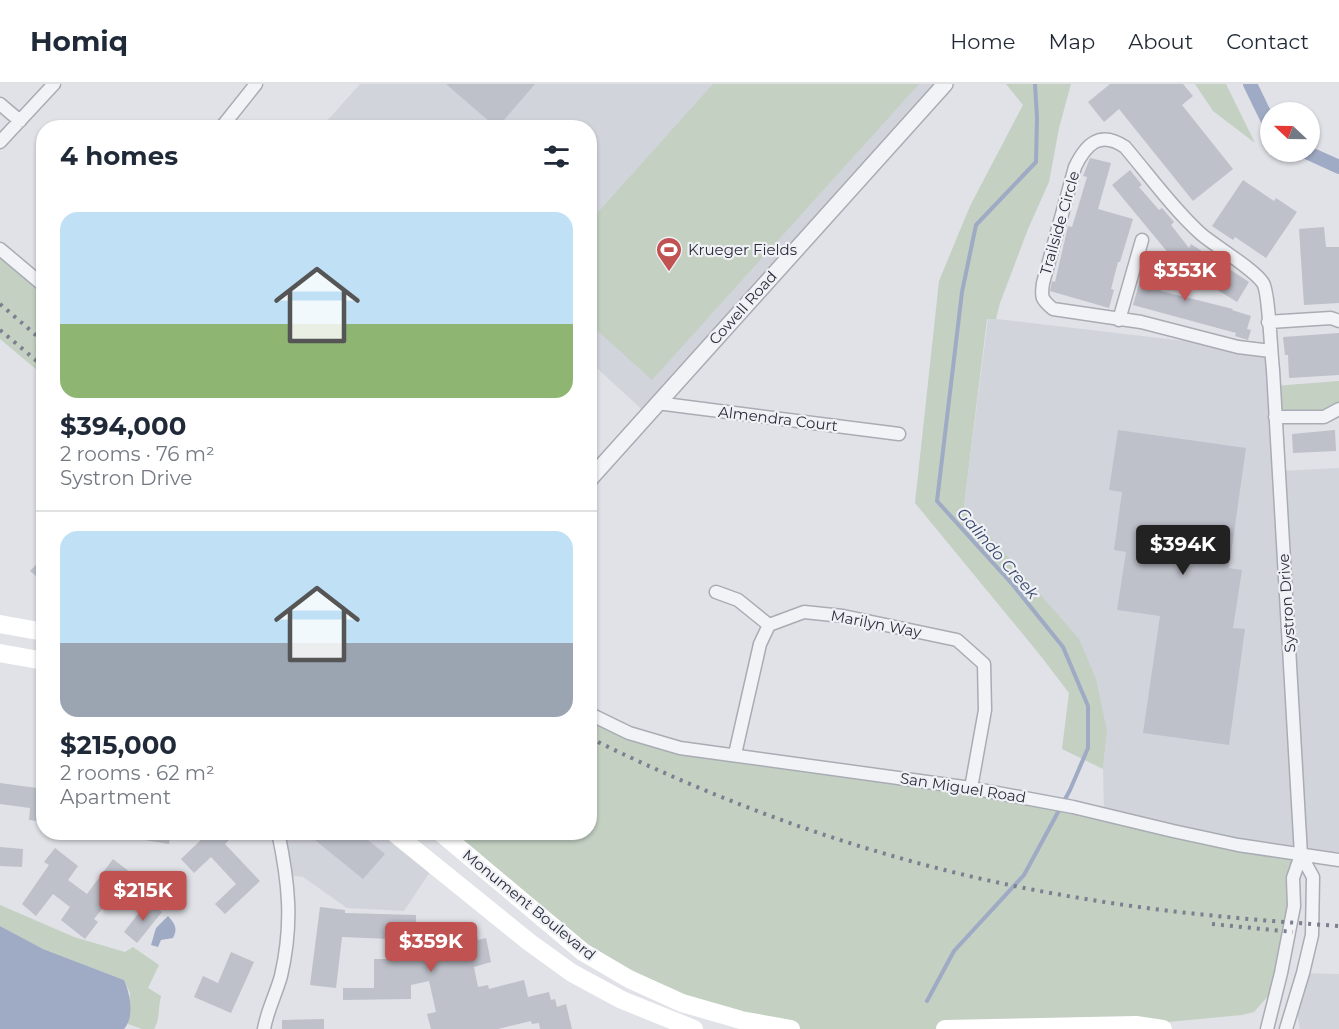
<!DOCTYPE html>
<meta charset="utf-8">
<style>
body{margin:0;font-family:Montserrat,sans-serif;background:#f6f6f7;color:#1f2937;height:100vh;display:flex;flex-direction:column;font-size:22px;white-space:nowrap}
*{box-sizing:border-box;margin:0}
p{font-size:20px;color:#747a83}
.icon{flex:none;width:33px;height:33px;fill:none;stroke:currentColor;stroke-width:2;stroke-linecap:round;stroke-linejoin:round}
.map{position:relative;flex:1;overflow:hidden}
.drawer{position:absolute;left:36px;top:36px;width:561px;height:720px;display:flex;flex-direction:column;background:#fff;border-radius:24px;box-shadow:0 2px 4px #0004}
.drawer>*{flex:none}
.needle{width:39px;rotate:292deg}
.fabs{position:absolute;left:1260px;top:18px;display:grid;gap:12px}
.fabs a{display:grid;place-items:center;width:60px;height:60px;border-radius:50%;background:#fff;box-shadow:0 2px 4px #0004;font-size:30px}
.price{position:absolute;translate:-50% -51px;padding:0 14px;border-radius:6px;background:#c05352;color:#fff;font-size:20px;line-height:39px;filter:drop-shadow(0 2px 3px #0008)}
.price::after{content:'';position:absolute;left:50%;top:36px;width:18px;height:14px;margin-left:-9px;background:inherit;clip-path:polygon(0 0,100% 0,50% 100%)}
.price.active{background:#222;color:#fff}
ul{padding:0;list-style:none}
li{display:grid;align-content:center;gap:12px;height:318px;padding:0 24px}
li+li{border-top:2px solid #e0e1e3}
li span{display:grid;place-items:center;height:186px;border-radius:18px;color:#555}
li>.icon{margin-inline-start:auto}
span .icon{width:108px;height:108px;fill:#fffc;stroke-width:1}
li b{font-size:26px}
h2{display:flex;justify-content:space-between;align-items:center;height:72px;padding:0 24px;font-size:26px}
header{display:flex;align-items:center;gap:36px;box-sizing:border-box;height:84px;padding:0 30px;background:#fff;border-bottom:2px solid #e0e1e3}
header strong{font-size:28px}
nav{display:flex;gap:33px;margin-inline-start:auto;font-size:21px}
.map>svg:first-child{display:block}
.built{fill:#d2d4dc}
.green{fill:#c3d0c2}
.water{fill:#9faac4}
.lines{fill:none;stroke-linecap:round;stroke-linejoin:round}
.stream{stroke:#9faac4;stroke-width:4}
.canal{stroke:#9faac4;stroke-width:14}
.building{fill:#bec0ca}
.minor-casing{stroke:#a9acb4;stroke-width:15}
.tertiary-casing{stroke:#a9acb4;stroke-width:18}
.minor{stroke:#f2f3f6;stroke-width:12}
.tertiary{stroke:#f2f3f6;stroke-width:15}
.secondary{stroke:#fff;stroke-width:18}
.rail{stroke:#7b7f8f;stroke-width:4;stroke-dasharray:3 6;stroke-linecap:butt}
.labels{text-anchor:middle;stroke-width:4.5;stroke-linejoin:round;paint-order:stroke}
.street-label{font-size:15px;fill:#2a2e3d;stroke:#eff1f5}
.poi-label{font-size:15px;fill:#2a2e3d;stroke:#eff1f5;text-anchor:start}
.water-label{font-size:16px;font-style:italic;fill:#39476d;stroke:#eff1f5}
</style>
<header>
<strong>Homiq</strong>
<nav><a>Home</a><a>Map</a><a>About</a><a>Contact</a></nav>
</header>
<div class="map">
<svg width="1339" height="945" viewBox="0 0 1339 945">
<rect width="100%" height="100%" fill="#e0e2e7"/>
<path class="built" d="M360 0H945L647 330 590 278V44H332L326 38Z
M988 234 1271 267 1278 387 1339 384V776L1104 730 1103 685 1107 647 964 422Z
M278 749H393L435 783 428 791 404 827 347 824 303 793 287 791Z
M1303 889 1339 890V945H1300L1297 929Z"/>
<path class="green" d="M713 0H919L652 296 590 240V137Z
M1006 0H1071L1059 44 1049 98 1028 145 1000 219 996 235H987L964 422 1079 555 1096 595 1107 647 1103 685 1062 665 1069 609 1040 571 915 419 939 197 970 122 1023 21Z
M1195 0H1226L1255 59 1213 27Z
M0 165 43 202V291L0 255Z
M1339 297V325L1275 333 1274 302Z
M590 630 680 664 971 704 1301 771 1281 889 1269 911 1254 928 1242 931 1136 941 945 945H791L629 895 438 749 590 748Z
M0 821 74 853 125 868 133 863 159 881 148 904 161 912C158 923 160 936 154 945H142L128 940 130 909 124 896 43 865 0 842Z"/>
<path class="water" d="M168 832C175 840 178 844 173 854L161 856 158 863 151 861 156 844Z
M0 842 43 865 124 896C130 909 135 933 124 945H0Z"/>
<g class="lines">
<path class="stream" d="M927 917 954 867 1024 791 1070 706 1088 664V622L1063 563 1013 501 937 417 962 208 976 141 1036 78 1037 34 1035 0"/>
<path class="canal" d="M1250 0 1270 41
M1306 68 1339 83"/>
</g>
<path class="building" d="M446 0H535L497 44Z
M1110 0H1183L1193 12 1182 21 1233 85 1193 117 1119 25 1104 38 1088 18Z
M1090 74 1111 79 1098 125 1133 135 1120 178H1118L1111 205 1114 206 1109 224 1050 207 1052 197 1055 198 1068 142 1072 143 1079 120 1087 93 1083 92Z
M1130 86 1142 101 1139 103 1159 126 1162 124 1174 138 1171 141 1189 164 1191 160 1249 198 1237 218 1179 182 1112 101Z
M1243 96 1274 117 1276 114 1297 128 1266 174 1235 153 1233 156 1212 142Z
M1324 143 1326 163H1339V219L1304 221 1299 145Z
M1148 169 1170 176 1161 207 1233 225 1232 226 1251 232 1247 245 1251 246 1248 256 1235 252 1236 249 1133 221Z
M1339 249V291L1289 294 1288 271H1285L1283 253Z
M1118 346 1246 364 1229 484 1242 486 1233 544 1245 545 1229 661 1143 649 1160 532 1117 526 1126 468 1114 466 1122 408 1109 406Z
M1335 346 1336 367 1293 369 1292 350Z
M44 472V499L30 487Z
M0 699 44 705V738L29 736 30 724 0 720Z
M132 748H171L169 760 132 754Z
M209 748H237L225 760 260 797 225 830 215 820 236 800 211 773 194 789 181 775Z
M305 748H358L385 770 363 795Z
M0 763 23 765 22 783 0 782Z
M55 764 78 782 68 796 87 810 113 775 135 792 125 805 120 803 94 835 98 838 85 855 61 836 70 823 53 810 36 832 22 820 49 781 44 778Z
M148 817 162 828 137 859 124 848Z
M320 823 345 826V829L416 831V855L439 850 438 844 453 840 454 846 468 842 470 848 476 847 478 856 486 854 491 878 474 883 478 903 488 901 489 905 524 896 528 913 549 908 551 916 555 915 557 923 566 920 572 945H540L539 939 532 940 531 937 498 945H431L427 930 436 928 429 897 411 901V915L343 916V904H374V875H391V855L342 853 336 904 310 901Z
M231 868 254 878 231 929 194 913 203 892 218 899Z
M324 935V945H282V936Z"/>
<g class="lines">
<defs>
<path id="minor" d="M0 20 20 37
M221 44 256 0
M0 58 54 0
M0 165 44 202
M1119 236 1142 156
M1268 238 1331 234 1339 237
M657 319 899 350
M1275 333H1324L1339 325
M716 508 738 516 769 541
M590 630 629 649 680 664 971 704 1073 723 1173 747 1238 761 1339 776
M735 670 760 560 769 541 804 528 843 532 957 556 984 580 985 626 971 704
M264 945C267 927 276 910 281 892 293 840 289 799 278 748
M1267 945 1281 889 1294 822 1293 794 1301 771 1273 286C1271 271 1269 208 1263 199 1254 185 1215 162 1201 150 1174 126 1148 90 1125 63 1100 46 1086 60 1075 83L1043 199C1041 213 1041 215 1053 225L1141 238 1238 263 1271 267
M1286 945 1303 889 1312 851 1313 793 1301 771"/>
<path id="tertiary" d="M590 395 945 0"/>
</defs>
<use href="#minor" class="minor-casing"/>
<use href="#tertiary" class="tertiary-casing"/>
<use href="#minor" class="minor"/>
<use href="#tertiary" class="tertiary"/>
<path class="secondary" d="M0 540 44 548
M0 569 44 577
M393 748 529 858 572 889 622 916 694 945
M440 748 583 868 629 895 682 919 741 936 791 945
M945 945 1136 941 1163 945"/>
<path class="rail" d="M0 220 44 258
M0 246 44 283
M590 654C745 731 914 788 1086 815 1169 829 1254 836 1339 842
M1212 840 1293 848"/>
</g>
<defs>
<symbol id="stadium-pin" viewBox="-11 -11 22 30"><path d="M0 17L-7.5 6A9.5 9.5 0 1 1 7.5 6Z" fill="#c05352" stroke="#eff1f5"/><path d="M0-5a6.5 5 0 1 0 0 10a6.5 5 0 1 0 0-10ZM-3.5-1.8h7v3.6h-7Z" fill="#fff"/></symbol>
</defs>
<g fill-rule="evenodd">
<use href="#stadium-pin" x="654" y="151" width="30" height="40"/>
</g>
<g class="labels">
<g class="street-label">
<text transform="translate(1060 139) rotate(-74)" y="5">Trailside Circle</text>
<text transform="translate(743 224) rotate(-48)" y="5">Cowell Road</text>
<text transform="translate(778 335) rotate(7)" y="5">Almendra Court</text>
<text transform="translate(1287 519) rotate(-94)" y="5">Systron Drive</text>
<text transform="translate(876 540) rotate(11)" y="5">Marilyn Way</text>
<text transform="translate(963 704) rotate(9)" y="5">San Miguel Road</text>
<text transform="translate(529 821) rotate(39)" y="5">Monument Boulevard</text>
</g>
<g class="poi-label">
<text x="688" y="171">Krueger Fields</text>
</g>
<g class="water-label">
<text transform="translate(998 469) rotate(49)" y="6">Galindo Creek</text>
</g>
</g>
</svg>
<div class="fabs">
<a><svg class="needle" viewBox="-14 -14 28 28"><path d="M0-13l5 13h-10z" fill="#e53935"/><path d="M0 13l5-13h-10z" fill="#747a83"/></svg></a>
</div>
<b class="price" style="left:1185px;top:218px">$353K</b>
<b class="price active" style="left:1183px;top:492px">$394K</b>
<b class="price" style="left:143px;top:838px">$215K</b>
<b class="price" style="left:431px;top:889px">$359K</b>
<section class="drawer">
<h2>4 homes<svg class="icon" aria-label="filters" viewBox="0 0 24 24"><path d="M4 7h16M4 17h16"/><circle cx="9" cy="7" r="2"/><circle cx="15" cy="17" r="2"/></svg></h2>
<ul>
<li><span style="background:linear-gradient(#bfe0f5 60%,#8fb573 0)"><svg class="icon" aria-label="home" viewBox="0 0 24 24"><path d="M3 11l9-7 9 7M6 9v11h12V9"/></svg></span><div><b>$394,000</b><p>2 rooms · 76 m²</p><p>Systron Drive</p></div></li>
<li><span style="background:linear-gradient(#bfe0f5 60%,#9aa5b1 0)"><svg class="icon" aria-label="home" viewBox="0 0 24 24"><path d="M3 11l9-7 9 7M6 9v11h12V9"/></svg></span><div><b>$215,000</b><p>2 rooms · 62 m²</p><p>Apartment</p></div></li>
</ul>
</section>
</div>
